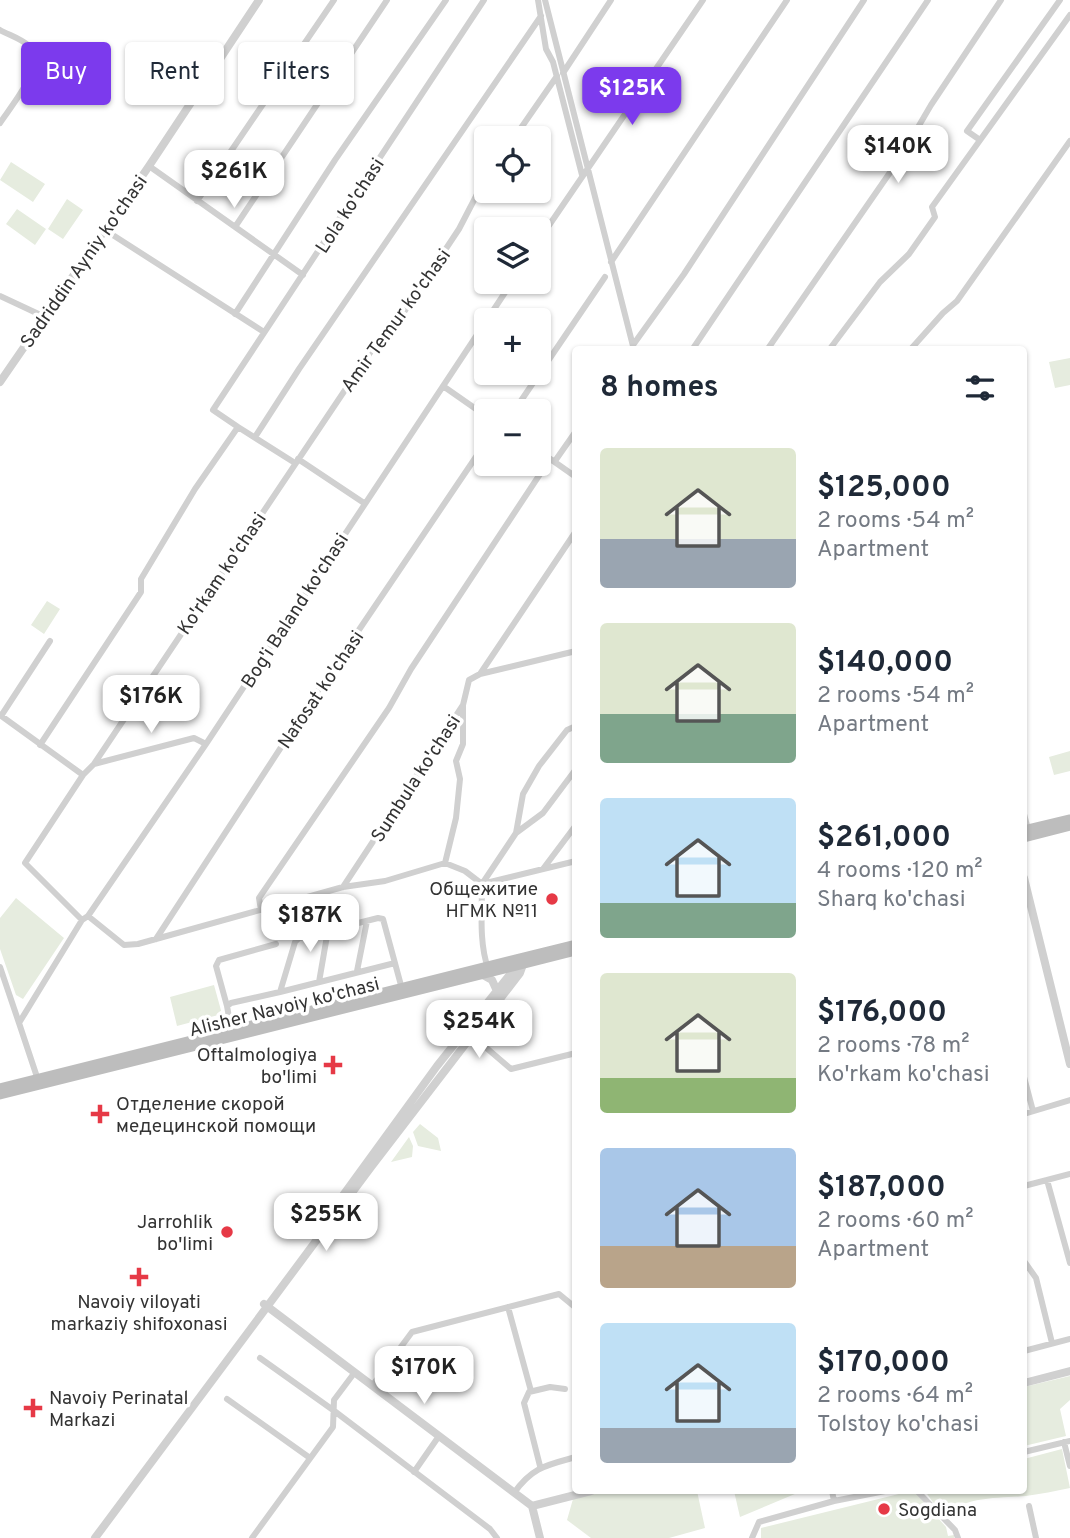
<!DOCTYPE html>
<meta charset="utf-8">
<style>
body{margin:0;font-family:Overpass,sans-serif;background:#f6f6f7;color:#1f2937;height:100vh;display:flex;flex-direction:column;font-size:26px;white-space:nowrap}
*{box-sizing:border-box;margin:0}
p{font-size:23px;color:#747a83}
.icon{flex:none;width:38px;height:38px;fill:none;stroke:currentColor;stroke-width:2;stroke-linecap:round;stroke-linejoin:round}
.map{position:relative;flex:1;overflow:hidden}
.drawer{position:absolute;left:572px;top:346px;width:455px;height:1148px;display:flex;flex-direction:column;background:#fff;border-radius:7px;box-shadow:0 2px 5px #0004}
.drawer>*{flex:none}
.guide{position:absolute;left:21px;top:42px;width:446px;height:63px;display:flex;gap:14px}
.fabs{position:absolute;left:474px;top:126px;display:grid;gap:14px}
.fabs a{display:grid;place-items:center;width:77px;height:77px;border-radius:7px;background:#fff;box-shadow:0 2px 5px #0004;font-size:35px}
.price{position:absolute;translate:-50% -60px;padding:0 16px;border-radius:14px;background:#fff;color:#222;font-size:23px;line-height:46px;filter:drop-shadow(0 2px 4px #0008)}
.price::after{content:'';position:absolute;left:50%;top:42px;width:21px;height:16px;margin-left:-10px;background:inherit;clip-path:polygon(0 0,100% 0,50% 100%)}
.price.current{background:#7c3aed;color:#fff}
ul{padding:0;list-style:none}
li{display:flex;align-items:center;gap:21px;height:175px;padding:0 28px}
li span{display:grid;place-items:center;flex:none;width:196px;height:140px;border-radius:7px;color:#555}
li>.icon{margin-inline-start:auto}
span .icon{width:84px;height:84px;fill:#fffc;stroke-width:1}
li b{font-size:30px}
h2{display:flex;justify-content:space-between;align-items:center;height:84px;padding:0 28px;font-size:30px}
.chip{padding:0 24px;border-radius:7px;background:#fff;box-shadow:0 2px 5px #0004;font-size:24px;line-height:63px}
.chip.current{background:#7c3aed;color:#fff}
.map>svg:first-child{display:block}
.green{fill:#e6ecdf}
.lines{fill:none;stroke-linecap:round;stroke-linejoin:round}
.minor{stroke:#d0d0d0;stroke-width:6}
.tertiary{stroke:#d0d0d0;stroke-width:8}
.secondary{stroke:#bdbdbd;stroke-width:9}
.poi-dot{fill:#e63946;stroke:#fff;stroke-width:2.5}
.labels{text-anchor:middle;stroke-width:7;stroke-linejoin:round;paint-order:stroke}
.street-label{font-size:19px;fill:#333;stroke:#fff}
.poi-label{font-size:19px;fill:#333;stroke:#fff;text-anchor:end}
</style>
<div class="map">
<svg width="1070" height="1538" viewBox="0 0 1070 1538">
<rect width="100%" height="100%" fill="#fff"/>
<path class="green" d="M11 162 45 184 33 202 0 180Z
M67 199 83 210 63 239 48 229Z
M17 209 46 229 35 245 6 224Z
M1070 358V385L1055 388 1049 362Z
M47 601 60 609 44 634 31 625Z
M1070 751V771L1054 775 1049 757Z
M16 898 64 938 23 999 16 995 0 949V918Z
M214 985 222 1014 177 1026 170 997Z
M420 1124 438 1138 441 1151 418 1146 413 1132Z
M409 1137 413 1146 412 1157 391 1162Z
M1070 1376V1400L1060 1409 1066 1436 1024 1446V1387Z
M1062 1449 1070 1488C1055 1491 1041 1494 1026 1496 1004 1498 958 1496 944 1518L925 1491H1024V1459Z
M606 1491H697L705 1528 669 1538H591L567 1520 573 1499Z
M734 1491H802L740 1517Z
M911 1491H914L946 1527 948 1536 954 1535V1538H761V1528Z"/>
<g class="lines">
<path class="minor" d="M538 0 546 49 553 62 582 175
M545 0 634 350
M0 30C9 35 22 39 29 46 47 65 11 106 0 123
M563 73 611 0
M514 138 557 76
M980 140 967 131 1060 0
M149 166 303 275
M197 201 334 0
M235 227 387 0
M105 230 264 332
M539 240 703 0
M611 262 787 0
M0 296 45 317
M235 314 335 160 446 0
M633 345 684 274 864 0
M692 350 928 0
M767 350 900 158 931 105 1001 0
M829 350 880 282 909 254 935 217 932 207 1070 15
M910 350 943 313 957 301 1070 141
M443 386 486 416
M514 411 605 277
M238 427 213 410 484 0
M255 437 299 369 541 16
M539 451 576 477
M298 459 364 503
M555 461 576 431
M480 674 576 651
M0 715 83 775
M1 716 50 641
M40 745 141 592V579L195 489 238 427 295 463
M94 764 194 738 206 744
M1024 814 1029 833
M516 833 543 813 576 769
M445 863 456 818 460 779 456 761 463 744V705
M543 869 576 825
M482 884 516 833 523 794 539 766 567 730 576 726
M482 884 576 861
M343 887 463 705 469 680 480 674 576 531
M261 910 259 898 389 708 411 669 550 459
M88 916 124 945 138 944 343 887 385 881 445 863 465 871 482 884C482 912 479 943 488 968
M82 920 25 863 83 775 94 764 390 323 398 321 459 229 486 177
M156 939 321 686 486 442
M0 967 19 1023
M357 971 367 921
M319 982 328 930
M280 992 395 963
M227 1006 216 966 219 960 276 944
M469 1033 511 1069 576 1053
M232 1034 227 1006 231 1003 280 992 295 942 299 938 378 918 383 919 402 989
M1024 1077 1033 1111
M38 1080 19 1023 82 920 88 916 206 744 512 282
M1024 1114 1070 1100
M1047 1180 1070 1263
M1024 1186 1070 1174
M1024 1261 1036 1278 1052 1343
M508 1307 531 1391
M1024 1351 1070 1339
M260 1358 333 1410 490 1529 497 1538
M372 1386 412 1332 559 1294 576 1308
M227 1399 310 1458
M1064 1442 1070 1466
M1024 1452 1070 1441
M540 1466 524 1403 529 1392 550 1387 565 1389
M414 1472 439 1436
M917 1491 955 1530 958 1538
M514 1493C532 1467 547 1465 576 1457
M834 1501 885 1491
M1029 1506 1036 1538
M252 1538 333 1427 334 1400 355 1372
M752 1538 759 1522 834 1501 832 1491"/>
<path class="tertiary" d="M0 382 149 166 259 0
M1024 878 1070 1064
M483 975 492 980 497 991
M333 1209 437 1066 516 967 517 962
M264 1304 532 1506 540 1538
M1024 1383 1070 1371
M532 1506 591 1491
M95 1538 371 1167 520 973 525 959"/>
<path class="secondary" d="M1024 830 1070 819
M1024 838 1070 826
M0 1088 576 944
M0 1095 576 951"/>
</g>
<g class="poi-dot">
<circle cx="552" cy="899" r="7"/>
<path d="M329.5 1054.5h7v7h7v7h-7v7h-7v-7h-7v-7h7z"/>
<path d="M96.5 1103.5h7v7h7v7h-7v7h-7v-7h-7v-7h7z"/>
<circle cx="227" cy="1232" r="7"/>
<path d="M135.5 1266.5h7v7h7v7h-7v7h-7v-7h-7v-7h7z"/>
<path d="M29.5 1397.5h7v7h7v7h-7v7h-7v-7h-7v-7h7z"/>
<circle cx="884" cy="1509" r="7"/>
</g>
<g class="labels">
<g class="street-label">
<text transform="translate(349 205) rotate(-57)" y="7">Lola ko'chasi</text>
<text transform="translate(83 261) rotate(-55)" y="7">Sadriddin Ayniy ko'chasi</text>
<text transform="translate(395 320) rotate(-54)" y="7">Amir Temur ko'chasi</text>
<text transform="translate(221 573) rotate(-56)" y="7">Ko'rkam ko'chasi</text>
<text transform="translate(294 610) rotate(-57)" y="7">Bog'i Baland ko'chasi</text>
<text transform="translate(320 689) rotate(-56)" y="7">Nafosat ko'chasi</text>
<text transform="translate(415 778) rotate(-57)" y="7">Sumbula ko'chasi</text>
<text transform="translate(284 1006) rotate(-14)" y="7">Alisher Navoiy ko'chasi</text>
</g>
<g class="poi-label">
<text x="538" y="895">Общежитие<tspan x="538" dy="22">НГМК №11</tspan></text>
<text x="317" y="1061">Oftalmologiya<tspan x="317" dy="22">bo'limi</tspan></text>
<text x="116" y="1110" text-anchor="start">Отделение скорой<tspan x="116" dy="22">медецинской помощи</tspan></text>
<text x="213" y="1228">Jarrohlik<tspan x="213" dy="22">bo'limi</tspan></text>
<text x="139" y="1308" text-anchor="middle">Navoiy viloyati<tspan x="139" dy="22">markaziy shifoxonasi</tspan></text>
<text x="49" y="1404" text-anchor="start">Navoiy Perinatal<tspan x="49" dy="22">Markazi</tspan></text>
<text x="898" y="1516" text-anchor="start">Sogdiana</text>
</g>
</g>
</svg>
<div class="fabs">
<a><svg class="icon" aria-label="locate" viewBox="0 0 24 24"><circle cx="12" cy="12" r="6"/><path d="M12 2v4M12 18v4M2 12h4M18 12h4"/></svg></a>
<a><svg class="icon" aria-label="layers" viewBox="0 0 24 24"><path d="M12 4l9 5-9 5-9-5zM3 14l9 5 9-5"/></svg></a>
<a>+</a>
<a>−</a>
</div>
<b class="price current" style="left:632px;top:127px">$125K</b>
<b class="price" style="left:898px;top:185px">$140K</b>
<b class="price" style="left:234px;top:210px">$261K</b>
<b class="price" style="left:151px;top:735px">$176K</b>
<b class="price" style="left:310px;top:954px">$187K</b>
<b class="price" style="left:479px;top:1060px">$254K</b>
<b class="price" style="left:326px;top:1253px">$255K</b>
<b class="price" style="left:424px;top:1406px">$170K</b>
<div class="guide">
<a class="chip current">Buy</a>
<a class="chip">Rent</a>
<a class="chip">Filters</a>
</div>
<section class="drawer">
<h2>8 homes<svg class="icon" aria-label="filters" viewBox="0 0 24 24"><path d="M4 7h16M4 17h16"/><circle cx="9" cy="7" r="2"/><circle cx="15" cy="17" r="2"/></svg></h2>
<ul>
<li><span style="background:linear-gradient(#dfe7d0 65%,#9aa5b1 0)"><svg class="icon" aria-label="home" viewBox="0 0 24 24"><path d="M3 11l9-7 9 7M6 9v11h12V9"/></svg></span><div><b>$125,000</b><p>2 rooms · 54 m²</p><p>Apartment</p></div></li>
<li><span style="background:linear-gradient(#dfe7d0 65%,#7fa58c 0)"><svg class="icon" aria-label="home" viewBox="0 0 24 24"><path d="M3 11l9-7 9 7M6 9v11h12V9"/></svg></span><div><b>$140,000</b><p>2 rooms · 54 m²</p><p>Apartment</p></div></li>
<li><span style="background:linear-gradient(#bfe0f5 75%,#7fa58c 0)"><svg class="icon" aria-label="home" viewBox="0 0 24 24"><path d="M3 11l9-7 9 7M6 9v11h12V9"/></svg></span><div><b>$261,000</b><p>4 rooms · 120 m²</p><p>Sharq ko'chasi</p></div></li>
<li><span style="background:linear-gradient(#dfe7d0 75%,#8fb573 0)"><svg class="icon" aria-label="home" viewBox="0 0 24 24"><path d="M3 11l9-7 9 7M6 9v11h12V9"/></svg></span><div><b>$176,000</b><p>2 rooms · 78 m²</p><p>Ko'rkam ko'chasi</p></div></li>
<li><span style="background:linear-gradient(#a9c7e8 70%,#b9a48a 0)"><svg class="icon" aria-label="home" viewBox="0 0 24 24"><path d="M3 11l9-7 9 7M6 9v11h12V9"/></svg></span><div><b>$187,000</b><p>2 rooms · 60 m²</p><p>Apartment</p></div></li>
<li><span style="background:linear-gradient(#bfe0f5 75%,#9aa5b1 0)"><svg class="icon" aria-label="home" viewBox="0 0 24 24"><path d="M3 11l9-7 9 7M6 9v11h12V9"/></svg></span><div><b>$170,000</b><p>2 rooms · 64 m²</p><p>Tolstoy ko'chasi</p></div></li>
</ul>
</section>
</div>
